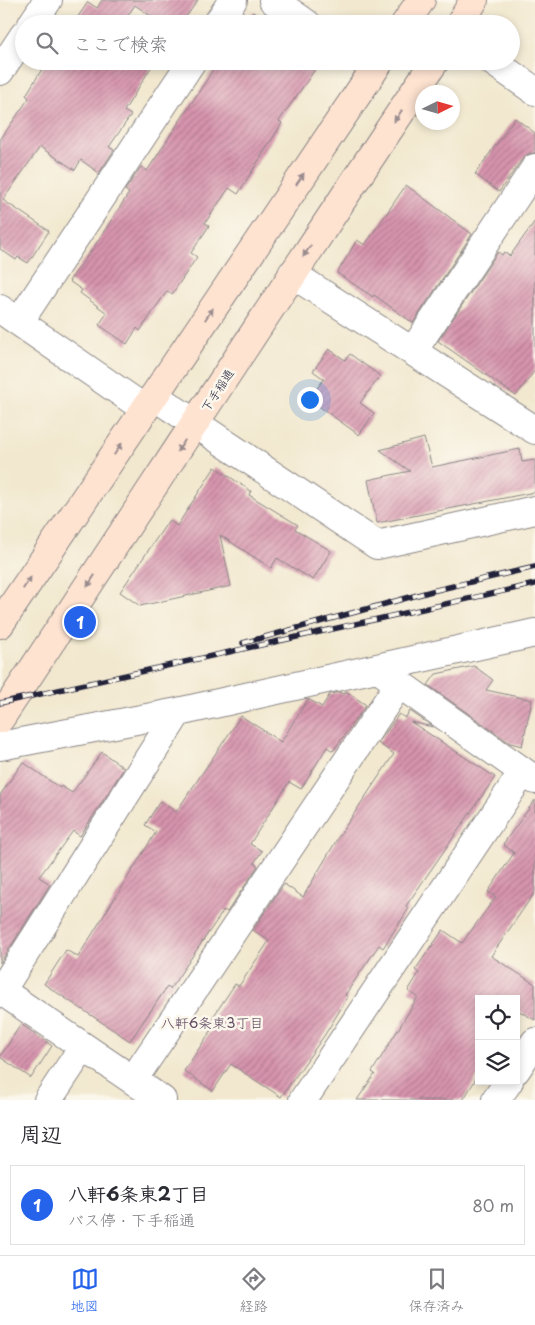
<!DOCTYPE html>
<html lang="ja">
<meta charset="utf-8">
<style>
body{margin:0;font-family:"Playpen Sans","Klee One",sans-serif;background:#f2f2f3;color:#2b2b33}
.controls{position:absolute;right:15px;bottom:15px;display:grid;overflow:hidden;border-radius:0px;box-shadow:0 2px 8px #0003}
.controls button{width:45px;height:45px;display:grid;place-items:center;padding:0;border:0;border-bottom:1px solid #e1e1e2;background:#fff;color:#2b2b33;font:25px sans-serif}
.compass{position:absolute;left:415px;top:85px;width:45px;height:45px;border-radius:50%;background:#fff;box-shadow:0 2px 8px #0003;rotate:85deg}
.you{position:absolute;left:309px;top:399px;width:18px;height:18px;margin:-12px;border:4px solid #fff;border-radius:50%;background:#1a73e8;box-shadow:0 0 0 8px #1a73e833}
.badge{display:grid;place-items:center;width:32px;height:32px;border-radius:50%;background:#2563eb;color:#fff;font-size:16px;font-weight:700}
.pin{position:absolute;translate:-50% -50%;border:2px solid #fff;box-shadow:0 1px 5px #0006}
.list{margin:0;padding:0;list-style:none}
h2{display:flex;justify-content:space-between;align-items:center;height:65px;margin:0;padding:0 20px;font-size:21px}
h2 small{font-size:16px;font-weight:400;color:#7c7c81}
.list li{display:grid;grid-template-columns:32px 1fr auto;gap:15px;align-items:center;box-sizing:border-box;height:80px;margin:0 10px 10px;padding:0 10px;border:1px solid #e1e1e2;border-radius:0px}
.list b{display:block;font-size:19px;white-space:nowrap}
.list p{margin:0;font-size:16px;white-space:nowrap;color:#7c7c81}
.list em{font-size:16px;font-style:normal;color:#7c7c81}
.icon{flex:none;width:28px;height:28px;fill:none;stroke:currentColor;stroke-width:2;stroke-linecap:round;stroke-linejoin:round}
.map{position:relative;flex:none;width:535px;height:1100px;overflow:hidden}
.search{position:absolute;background:#fff;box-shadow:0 2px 8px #0003;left:15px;right:15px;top:15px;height:55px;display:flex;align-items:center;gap:12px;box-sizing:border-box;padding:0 18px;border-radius:28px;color:#7c7c81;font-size:19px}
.sheet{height:155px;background:#fff}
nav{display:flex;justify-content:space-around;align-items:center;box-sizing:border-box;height:70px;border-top:1px solid #e1e1e2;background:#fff;font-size:14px;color:#7c7c81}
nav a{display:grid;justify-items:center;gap:2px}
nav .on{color:#2563eb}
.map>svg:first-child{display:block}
.building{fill:url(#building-hatch)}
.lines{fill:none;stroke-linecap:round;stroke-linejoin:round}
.street-casing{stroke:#8a8585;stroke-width:30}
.secondary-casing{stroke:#8a8585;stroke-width:30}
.street{stroke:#fff;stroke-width:28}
.secondary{stroke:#fee3d1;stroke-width:28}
.rail-casing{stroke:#22223b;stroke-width:5.5}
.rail{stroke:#fbf7ec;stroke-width:4;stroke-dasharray:11;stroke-linecap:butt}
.oneway{fill:#9b8c8e}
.labels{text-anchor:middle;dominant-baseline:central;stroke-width:5;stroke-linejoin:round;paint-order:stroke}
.street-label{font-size:12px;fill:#22223b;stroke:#fbf7ec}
.neighbourhood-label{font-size:14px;fill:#614a63;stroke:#fbf7ec}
</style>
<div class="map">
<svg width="535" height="1100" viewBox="0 0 535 1100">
<defs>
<pattern id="building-hatch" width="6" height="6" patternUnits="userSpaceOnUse" patternTransform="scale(1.25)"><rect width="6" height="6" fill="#d794ad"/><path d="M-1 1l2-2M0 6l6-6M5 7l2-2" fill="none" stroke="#ae788e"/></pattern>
</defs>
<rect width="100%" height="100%" fill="#fbf7ec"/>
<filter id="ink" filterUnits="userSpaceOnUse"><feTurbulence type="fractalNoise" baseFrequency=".02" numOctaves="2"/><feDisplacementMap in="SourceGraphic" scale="10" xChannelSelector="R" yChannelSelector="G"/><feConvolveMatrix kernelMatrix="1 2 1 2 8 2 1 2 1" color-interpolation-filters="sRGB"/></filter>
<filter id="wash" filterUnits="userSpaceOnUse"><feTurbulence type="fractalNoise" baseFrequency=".0096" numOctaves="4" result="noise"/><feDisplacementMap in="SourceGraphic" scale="20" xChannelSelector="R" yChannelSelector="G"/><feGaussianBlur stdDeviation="1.12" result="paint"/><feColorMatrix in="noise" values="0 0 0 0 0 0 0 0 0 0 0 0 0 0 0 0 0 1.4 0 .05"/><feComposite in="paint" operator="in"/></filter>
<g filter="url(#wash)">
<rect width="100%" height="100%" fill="#f2e8cf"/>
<g id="blocks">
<!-- building -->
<path class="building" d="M102,0H198L181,24H162L135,5L122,24H73L88,2L97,8Z
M253,12L270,24H245Z
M47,61H155L124,111L131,115L109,147L114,150L99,173L81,160L75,170L40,147L3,200L49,231L28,263L18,257L16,260L0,249V140L29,98L26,95Z
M219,61H321L279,121L282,123L238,194L229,188L205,223L209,226L191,253L197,257L172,294L167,291L140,331L137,328L127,344L99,325L107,313L80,293L82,290L69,281L92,250L129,193L125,190L141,167L147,171Z
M515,118L535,133V153L528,154L522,159L499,192L475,174Z
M406,185L472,234L413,323L374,295L373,297L337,273L357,240L365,245Z
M535,221V370L516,396L438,341L498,252L502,255L504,252L510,256Z
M329,349L345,360L350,354L380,376L360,403L374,413L359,435L309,399L324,379L313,371Z
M424,438L432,467L520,449L522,462L535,460V492L377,523L368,480L410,471L380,450Z
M215,467L251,491L249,495L298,525L295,529L331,551L313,580L277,558L271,568L220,535L231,586L140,606L120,592L169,520L177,526Z
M474,666L493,680L486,690L532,700L522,746L510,743L428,685L436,674Z
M346,691L366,705L333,751L327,747L301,789L289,782L250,844L262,851L254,863L258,866L227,912L224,910L170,989L167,987L130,1041L44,984L66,950L78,957L156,832L145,825L160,801L176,812L241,716L281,742L308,699L322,707L330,694L340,692L344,695Z
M410,711L433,727L411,722L495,777L406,906L409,908L383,948L379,945L345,995L348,997L324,1036L281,1097L231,1064L213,1091L184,1071L212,1029L207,1026L235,984L239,986L269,941L253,930L284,884L303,897L339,836L394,754L378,743L399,714L405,718Z
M102,752L124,768L80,836L73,831L39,877L50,884L0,963V795L23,762L60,788L61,786L72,793Z
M535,800V892L491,956L535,984V1020L519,1011L516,1015V999H479V1074L463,1100H357L375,1074L372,1072L418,997L408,991L419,973L415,970L443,930L462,943L496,897L488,892L514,853L503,844Z
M21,1024L52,1046L31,1078L0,1057Z"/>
</g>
</g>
<g filter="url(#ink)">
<use href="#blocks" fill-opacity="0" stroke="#8a8585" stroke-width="1"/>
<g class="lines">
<defs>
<path id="street" d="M273,0L307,24
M32,24L48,0
M217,24L233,0
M492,61L535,91
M0,71L24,35
M292,274L535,430
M0,309L145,409
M19,322L192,61
M413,351L535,168
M154,396L377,545L535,510
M384,673L535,780
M0,746L178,712L535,633
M0,990L162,1100
M1,991L178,712
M516,1070L535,1042
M133,1080L399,684
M48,1100L83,1047
M303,1100L523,772
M496,1100L509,1081"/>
<path id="secondary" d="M405,24L421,0
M460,24L474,0
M0,624L380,61
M0,719C145,500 288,279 435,61"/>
</defs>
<!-- street casing -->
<use href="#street" class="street-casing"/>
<!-- secondary casing -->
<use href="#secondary" class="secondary-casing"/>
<!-- street -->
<use href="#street" class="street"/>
<!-- secondary -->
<use href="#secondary" class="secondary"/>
<defs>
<path id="rail" d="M243,643L432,591L535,567
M0,703L535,584"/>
</defs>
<!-- rail casing -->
<use href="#rail" class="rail-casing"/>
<!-- rail -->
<use href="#rail" class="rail"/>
</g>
<!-- one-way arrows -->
<defs><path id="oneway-solid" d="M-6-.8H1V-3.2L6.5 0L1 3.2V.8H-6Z" transform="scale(1.25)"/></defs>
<g class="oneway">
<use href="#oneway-solid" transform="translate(398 116) rotate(124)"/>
<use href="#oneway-solid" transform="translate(300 179) rotate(-56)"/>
<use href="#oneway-solid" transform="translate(307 251) rotate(124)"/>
<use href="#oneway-solid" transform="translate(209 314) rotate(-56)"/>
<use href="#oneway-solid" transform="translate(181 446) rotate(124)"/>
<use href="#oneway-solid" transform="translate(118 449) rotate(-56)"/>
<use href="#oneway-solid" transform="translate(91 581) rotate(123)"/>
<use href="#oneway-solid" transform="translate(27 583) rotate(-56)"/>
</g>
</g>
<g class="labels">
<!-- street labels -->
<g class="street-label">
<text transform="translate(217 390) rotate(-57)">下手稲通</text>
</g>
<!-- neighbourhood labels -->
<g class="neighbourhood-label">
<text x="212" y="1022">八軒6条東3丁目</text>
</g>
</g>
</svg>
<div class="controls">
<button><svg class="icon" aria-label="locate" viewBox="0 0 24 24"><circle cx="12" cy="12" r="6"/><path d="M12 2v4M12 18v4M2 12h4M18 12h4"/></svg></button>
<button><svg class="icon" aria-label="layers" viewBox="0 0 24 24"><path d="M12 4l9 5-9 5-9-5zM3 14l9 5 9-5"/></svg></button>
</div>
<svg class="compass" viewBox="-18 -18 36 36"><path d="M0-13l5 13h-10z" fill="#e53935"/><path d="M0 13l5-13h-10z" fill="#7c7c81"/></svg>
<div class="you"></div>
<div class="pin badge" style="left:80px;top:622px">1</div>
<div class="search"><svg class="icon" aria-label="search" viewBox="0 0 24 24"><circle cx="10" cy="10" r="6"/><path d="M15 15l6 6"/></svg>ここで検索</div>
</div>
<section class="sheet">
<h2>周辺<small></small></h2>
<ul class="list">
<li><span class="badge">1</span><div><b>八軒6条東2丁目</b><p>バス停 · 下手稲通</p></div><em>80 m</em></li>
</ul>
</section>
<nav>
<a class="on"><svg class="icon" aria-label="map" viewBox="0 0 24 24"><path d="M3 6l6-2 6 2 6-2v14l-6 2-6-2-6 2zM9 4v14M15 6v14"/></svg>地図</a>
<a><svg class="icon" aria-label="directions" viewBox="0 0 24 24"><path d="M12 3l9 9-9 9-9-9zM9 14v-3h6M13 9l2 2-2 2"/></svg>経路</a>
<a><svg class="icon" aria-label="saved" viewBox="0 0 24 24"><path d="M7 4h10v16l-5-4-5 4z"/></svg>保存済み</a>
</nav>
